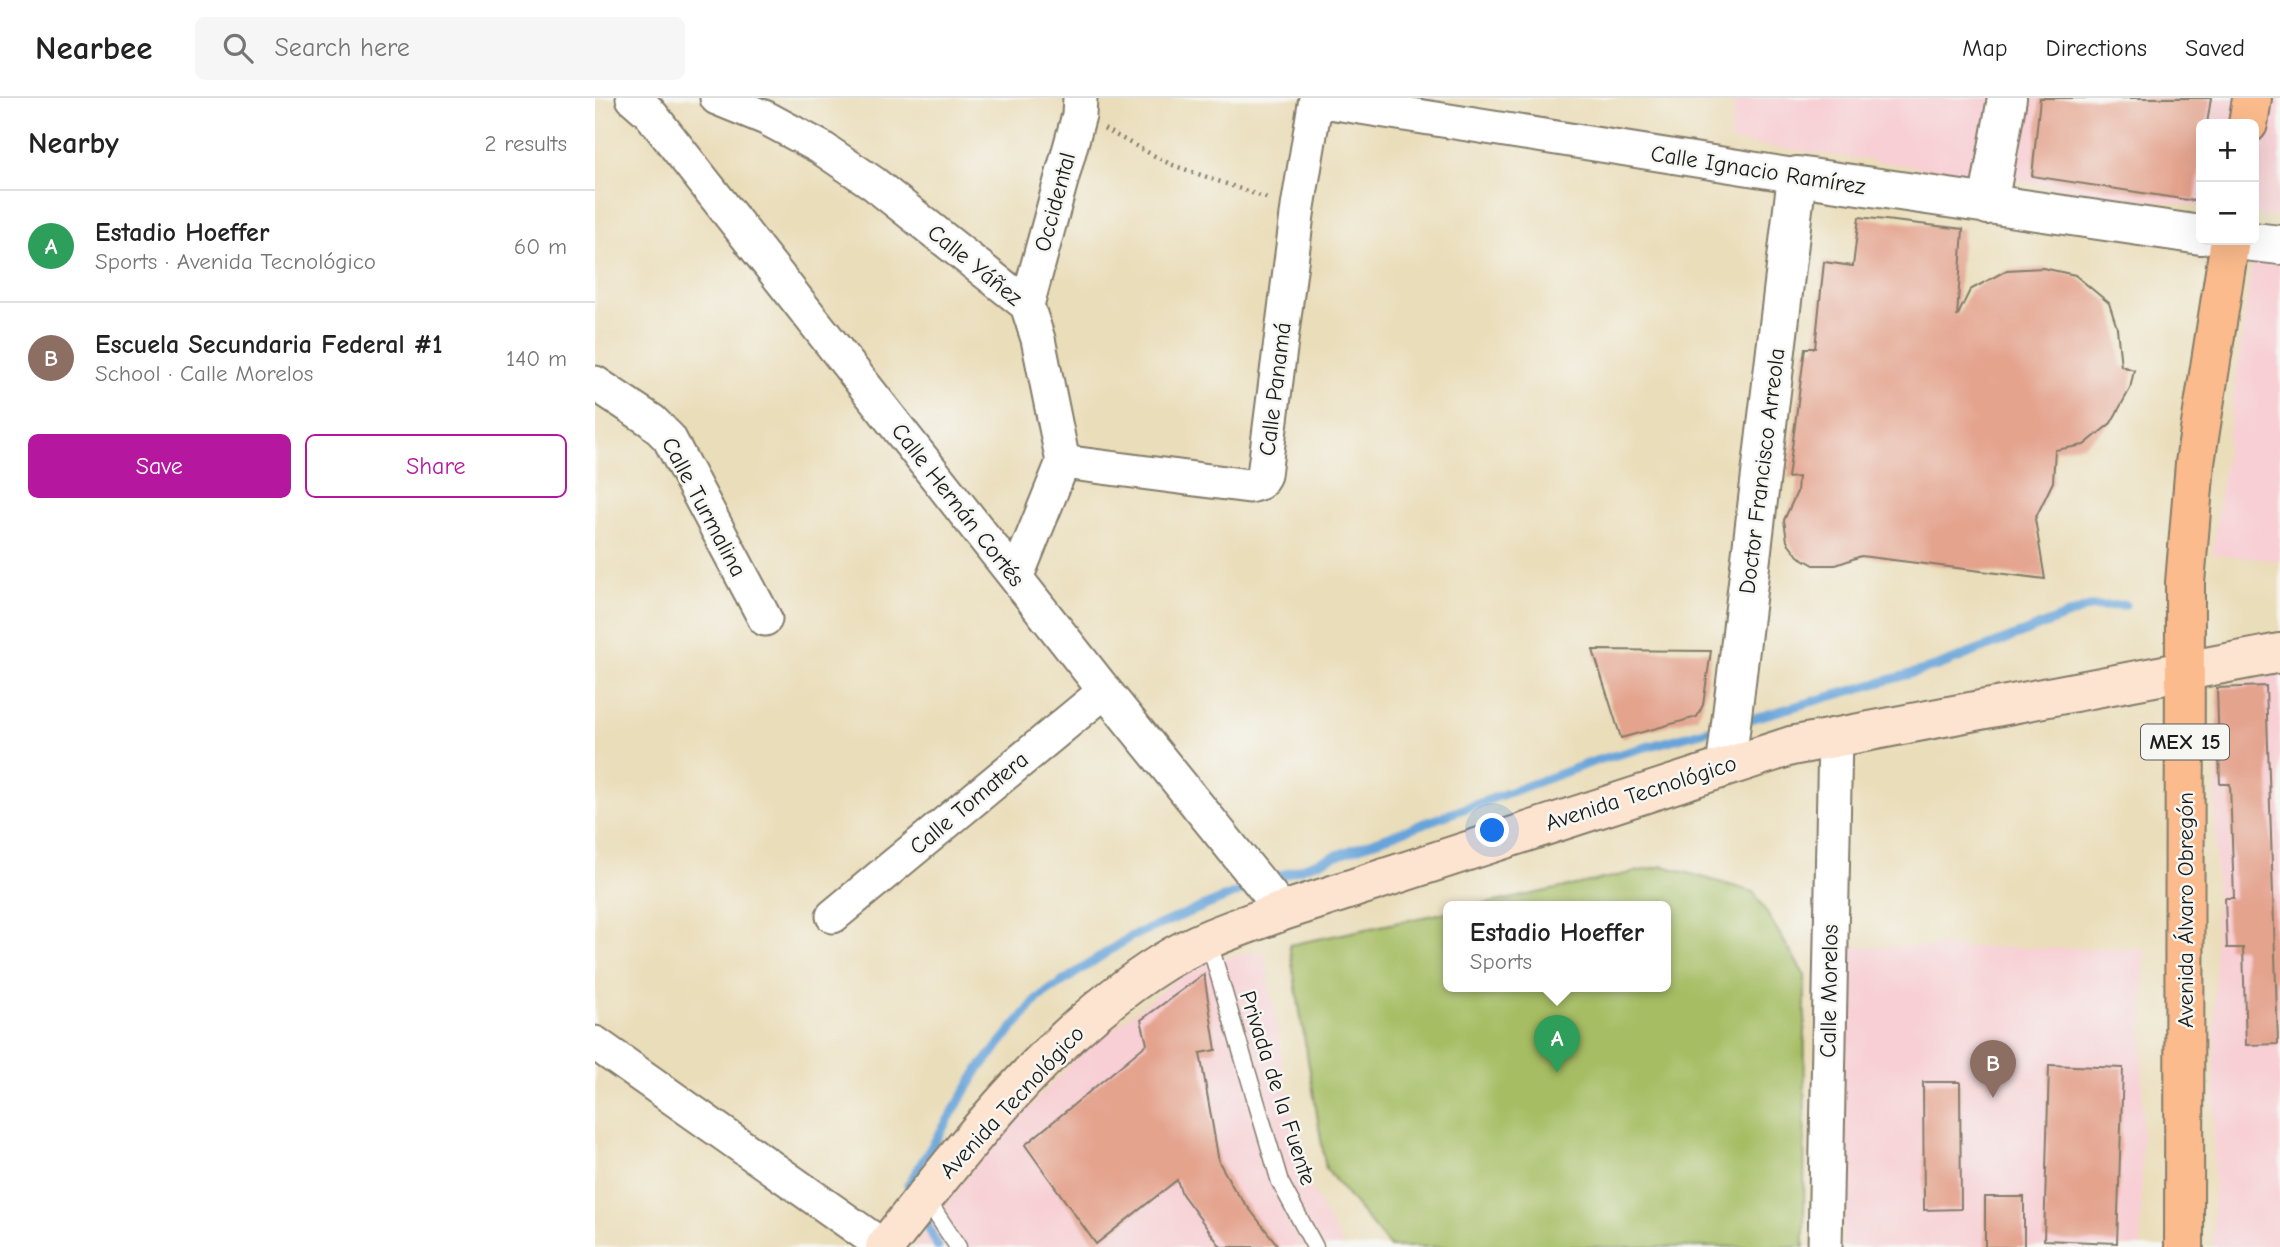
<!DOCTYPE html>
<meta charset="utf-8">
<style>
body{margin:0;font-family:"Comic Neue",sans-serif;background:#f6f6f6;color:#222}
.controls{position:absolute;right:21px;top:21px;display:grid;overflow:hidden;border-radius:10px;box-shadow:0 7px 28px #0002}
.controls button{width:63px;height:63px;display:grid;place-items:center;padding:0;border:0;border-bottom:2px solid #e0e0e0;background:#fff;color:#222;font:35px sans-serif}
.you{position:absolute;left:898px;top:733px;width:24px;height:24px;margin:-18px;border:5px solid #fff;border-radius:50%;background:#1a73e8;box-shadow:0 0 0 10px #1a73e833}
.badge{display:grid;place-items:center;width:46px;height:46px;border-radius:50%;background:#b5179e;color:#fff;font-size:23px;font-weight:700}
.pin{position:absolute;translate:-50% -58px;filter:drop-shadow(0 2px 4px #0008)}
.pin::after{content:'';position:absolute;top:37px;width:24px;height:21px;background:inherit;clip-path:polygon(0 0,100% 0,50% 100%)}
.popup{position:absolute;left:848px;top:803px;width:228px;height:91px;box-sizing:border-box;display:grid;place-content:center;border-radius:10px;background:#fff;filter:drop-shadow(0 2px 5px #0005);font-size:23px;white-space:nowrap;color:#767676}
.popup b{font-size:26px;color:#222}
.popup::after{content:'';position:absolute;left:50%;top:100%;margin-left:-14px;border:14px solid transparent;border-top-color:#fff}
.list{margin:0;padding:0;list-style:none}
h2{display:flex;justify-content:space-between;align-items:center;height:91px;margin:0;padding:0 28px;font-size:30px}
h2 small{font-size:23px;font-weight:400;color:#767676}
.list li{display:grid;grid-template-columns:46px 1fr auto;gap:21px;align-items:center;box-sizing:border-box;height:112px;padding:0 28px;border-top:2px solid #e0e0e0}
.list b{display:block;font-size:26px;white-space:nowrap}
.list p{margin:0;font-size:23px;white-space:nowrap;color:#767676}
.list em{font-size:23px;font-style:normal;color:#767676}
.actions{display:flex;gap:14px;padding:21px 28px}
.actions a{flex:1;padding:16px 0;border:2px solid #b5179e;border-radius:10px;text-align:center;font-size:24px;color:#b5179e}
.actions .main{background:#b5179e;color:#fff}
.icon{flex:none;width:38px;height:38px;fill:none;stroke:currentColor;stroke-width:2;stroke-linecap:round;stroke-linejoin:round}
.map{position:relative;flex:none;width:1685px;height:1149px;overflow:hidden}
header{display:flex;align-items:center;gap:42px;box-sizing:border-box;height:98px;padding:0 35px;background:#fff;border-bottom:2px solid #e0e0e0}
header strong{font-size:33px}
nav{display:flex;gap:38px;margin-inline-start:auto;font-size:24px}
.search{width:490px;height:63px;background:#f6f6f6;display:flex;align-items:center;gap:18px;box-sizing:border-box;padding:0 24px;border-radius:10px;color:#767676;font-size:26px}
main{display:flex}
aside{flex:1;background:#fff}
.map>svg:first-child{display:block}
.built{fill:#f7cfd4}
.grass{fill:#a6bd63;stroke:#616c40;stroke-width:2}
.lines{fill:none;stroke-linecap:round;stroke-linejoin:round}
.stream{stroke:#68a4d9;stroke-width:9}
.building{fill:#e4a38d}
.service-casing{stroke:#837c6a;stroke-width:19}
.minor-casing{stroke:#837c6a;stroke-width:37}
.tertiary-casing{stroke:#837c6a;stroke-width:42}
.secondary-casing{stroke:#837c6a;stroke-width:42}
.trunk-casing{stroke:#837c6a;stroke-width:42}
.path{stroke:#837c6a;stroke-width:4.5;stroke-dasharray:2 5;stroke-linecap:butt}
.service{stroke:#fff;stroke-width:16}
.minor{stroke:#fff;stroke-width:33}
.tertiary{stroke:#fff;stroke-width:38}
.secondary{stroke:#fde4d1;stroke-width:38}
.trunk{stroke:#fbbb8c;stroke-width:38}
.labels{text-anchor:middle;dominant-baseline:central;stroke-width:5;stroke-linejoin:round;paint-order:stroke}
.shield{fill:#f6f6f2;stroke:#5d5d5c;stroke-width:2}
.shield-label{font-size:21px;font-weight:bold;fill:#1c1c1c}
.street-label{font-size:23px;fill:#1c1c1c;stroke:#f6f6f2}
</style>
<header>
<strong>Nearbee</strong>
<div class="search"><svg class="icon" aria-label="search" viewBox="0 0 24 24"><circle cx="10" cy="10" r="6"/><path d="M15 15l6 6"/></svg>Search here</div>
<nav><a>Map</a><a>Directions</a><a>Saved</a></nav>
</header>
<main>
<aside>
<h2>Nearby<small>2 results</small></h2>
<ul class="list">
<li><span class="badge" style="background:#2e9e5b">A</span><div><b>Estadio Hoeffer</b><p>Sports · Avenida Tecnológico</p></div><em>60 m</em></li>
<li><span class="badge" style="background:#8d6e63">B</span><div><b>Escuela Secundaria Federal #1</b><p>School · Calle Morelos</p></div><em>140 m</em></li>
</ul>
<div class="actions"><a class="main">Save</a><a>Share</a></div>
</aside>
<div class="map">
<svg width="1685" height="1149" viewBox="0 0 1685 1149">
<rect width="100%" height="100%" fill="#f6f6f2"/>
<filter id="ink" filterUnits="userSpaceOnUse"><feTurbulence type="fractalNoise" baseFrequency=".0143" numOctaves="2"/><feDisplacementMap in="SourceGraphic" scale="14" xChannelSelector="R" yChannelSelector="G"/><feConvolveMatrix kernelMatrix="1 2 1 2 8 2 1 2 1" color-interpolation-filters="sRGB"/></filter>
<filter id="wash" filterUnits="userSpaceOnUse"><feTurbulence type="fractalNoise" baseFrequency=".00686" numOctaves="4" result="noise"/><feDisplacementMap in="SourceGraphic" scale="28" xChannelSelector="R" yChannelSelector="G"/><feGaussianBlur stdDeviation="1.57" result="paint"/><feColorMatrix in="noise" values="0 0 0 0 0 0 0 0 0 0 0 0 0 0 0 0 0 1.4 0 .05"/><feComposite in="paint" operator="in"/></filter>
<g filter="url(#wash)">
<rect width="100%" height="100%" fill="#eaddb9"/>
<!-- built -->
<path class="built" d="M1140,0H1685V120L1659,116V26H1606V109L1135,43Z
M1657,163L1685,166V463L1617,456Z
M1685,577V1149H1618L1622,590Z
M1250,848L1549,851L1546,1149H1248Z
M669,853L706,1072L748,1149H319L380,1068L481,960L602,865Z"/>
<!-- grass -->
<path class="grass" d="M1068,768L1159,794L1210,878L1209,1149H795L731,1071L694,847L853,814V889H1070V809H877Z"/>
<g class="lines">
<!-- stream -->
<path class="stream" d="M1145,624L1343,568L1494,509L1530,507
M671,783L1003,662L1125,629
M318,1097L313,1087L384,971L443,900L535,839L658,788
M327,1116L343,1149"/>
</g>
<g id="blocks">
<!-- building -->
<path class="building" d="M1445,0H1616L1612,26H1606V64L1600,103L1437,78Z
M1264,119L1368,131L1362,219L1375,192L1412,172L1448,170L1480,177L1514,205L1522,230L1526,268L1539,272L1535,291L1516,325L1489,347L1460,352L1458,384L1440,421L1450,481L1266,458L1241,467H1219L1203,458L1192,443L1189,422L1202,394L1203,379L1193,380L1210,250H1220L1229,164L1258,168Z
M998,552L1116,553L1108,607L1102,619L1026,640Z
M1671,588L1683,946L1651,947L1648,850H1632L1630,800H1639L1635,686H1625L1622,590Z
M609,876L621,952L605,955L624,1064L639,1091L684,1149H626L587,1096L582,1082L501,1146L430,1047L552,946L546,922Z
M1454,967L1528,970L1522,1145L1449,1142Z
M1328,984H1365L1366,1111L1329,1112Z
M1390,1099H1429V1149H1390Z"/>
</g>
</g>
<g filter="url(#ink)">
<use href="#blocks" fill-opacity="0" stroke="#837c6a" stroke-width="2"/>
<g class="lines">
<defs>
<path id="service" d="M613,841L685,1084L720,1149
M330,1099L363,1149"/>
<path id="minor" d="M38,0L54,14L510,593L688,813
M122,0L171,20L225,49L278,85L432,207L443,241L468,364L421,480
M721,2L1202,78
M432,207L484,17L485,0
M0,285L57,323L74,340L170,521
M468,364L654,388L664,385L669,377L703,109L721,0
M238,818L510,593
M0,945L289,1149
M1230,1149L1240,637"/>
<path id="tertiary" d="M1393,107L1412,0
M1641,142L1685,147
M1131,667L1202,78L1606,137"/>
<path id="secondary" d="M290,1149C372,1046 457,933 570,863C606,841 648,828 688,813L1196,648L1685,555"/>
<path id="trunk" d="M1653,26L1657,0
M1589,1149L1590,485L1600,365L1635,142"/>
</defs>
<!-- service casing -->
<use href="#service" class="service-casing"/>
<!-- minor casing -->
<use href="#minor" class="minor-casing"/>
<!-- tertiary casing -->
<use href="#tertiary" class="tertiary-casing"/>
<!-- secondary casing -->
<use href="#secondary" class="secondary-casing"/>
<!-- trunk casing -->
<use href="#trunk" class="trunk-casing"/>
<!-- path -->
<path class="path" d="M509,31L575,66L674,101"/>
<!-- service -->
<use href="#service" class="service"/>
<!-- minor -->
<use href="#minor" class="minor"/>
<!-- tertiary -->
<use href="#tertiary" class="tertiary"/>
<!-- secondary -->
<use href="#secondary" class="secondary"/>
<!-- trunk -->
<use href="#trunk" class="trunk"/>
</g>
</g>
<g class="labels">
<!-- shield labels -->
<rect class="shield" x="1546" y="626.5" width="88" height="35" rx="5"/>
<g class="shield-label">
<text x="1590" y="644">MEX 15</text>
</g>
<!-- street labels -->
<g class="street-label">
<text transform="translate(1163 72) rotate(9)">Calle Ignacio Ramírez</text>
<text transform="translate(460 104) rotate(-75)">Occidental</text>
<text transform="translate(380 167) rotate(39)">Calle Yáñez</text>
<text transform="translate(680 291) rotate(-83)">Calle Panamá</text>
<text transform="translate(1167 373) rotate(-83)">Doctor Francisco Arreola</text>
<text transform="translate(363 407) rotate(52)">Calle Hernán Cortés</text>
<text transform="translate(109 409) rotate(62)">Calle Turmalina</text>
<text transform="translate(1046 695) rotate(-18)">Avenida Tecnológico</text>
<text transform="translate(374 705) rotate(-40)">Calle Tomatera</text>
<text transform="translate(1590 812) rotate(-90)">Avenida Álvaro Obregón</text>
<text transform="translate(1234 893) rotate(-89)">Calle Morelos</text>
<text transform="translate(683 990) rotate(72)">Privada de la Fuente</text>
<text transform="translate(417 1004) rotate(-47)">Avenida Tecnológico</text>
</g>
</g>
</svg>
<div class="controls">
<button>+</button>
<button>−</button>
</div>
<div class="you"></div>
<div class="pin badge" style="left:962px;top:975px;background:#2e9e5b">A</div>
<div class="popup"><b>Estadio Hoeffer</b>Sports</div>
<div class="pin badge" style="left:1398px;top:1000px;background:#8d6e63">B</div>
</div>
</main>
